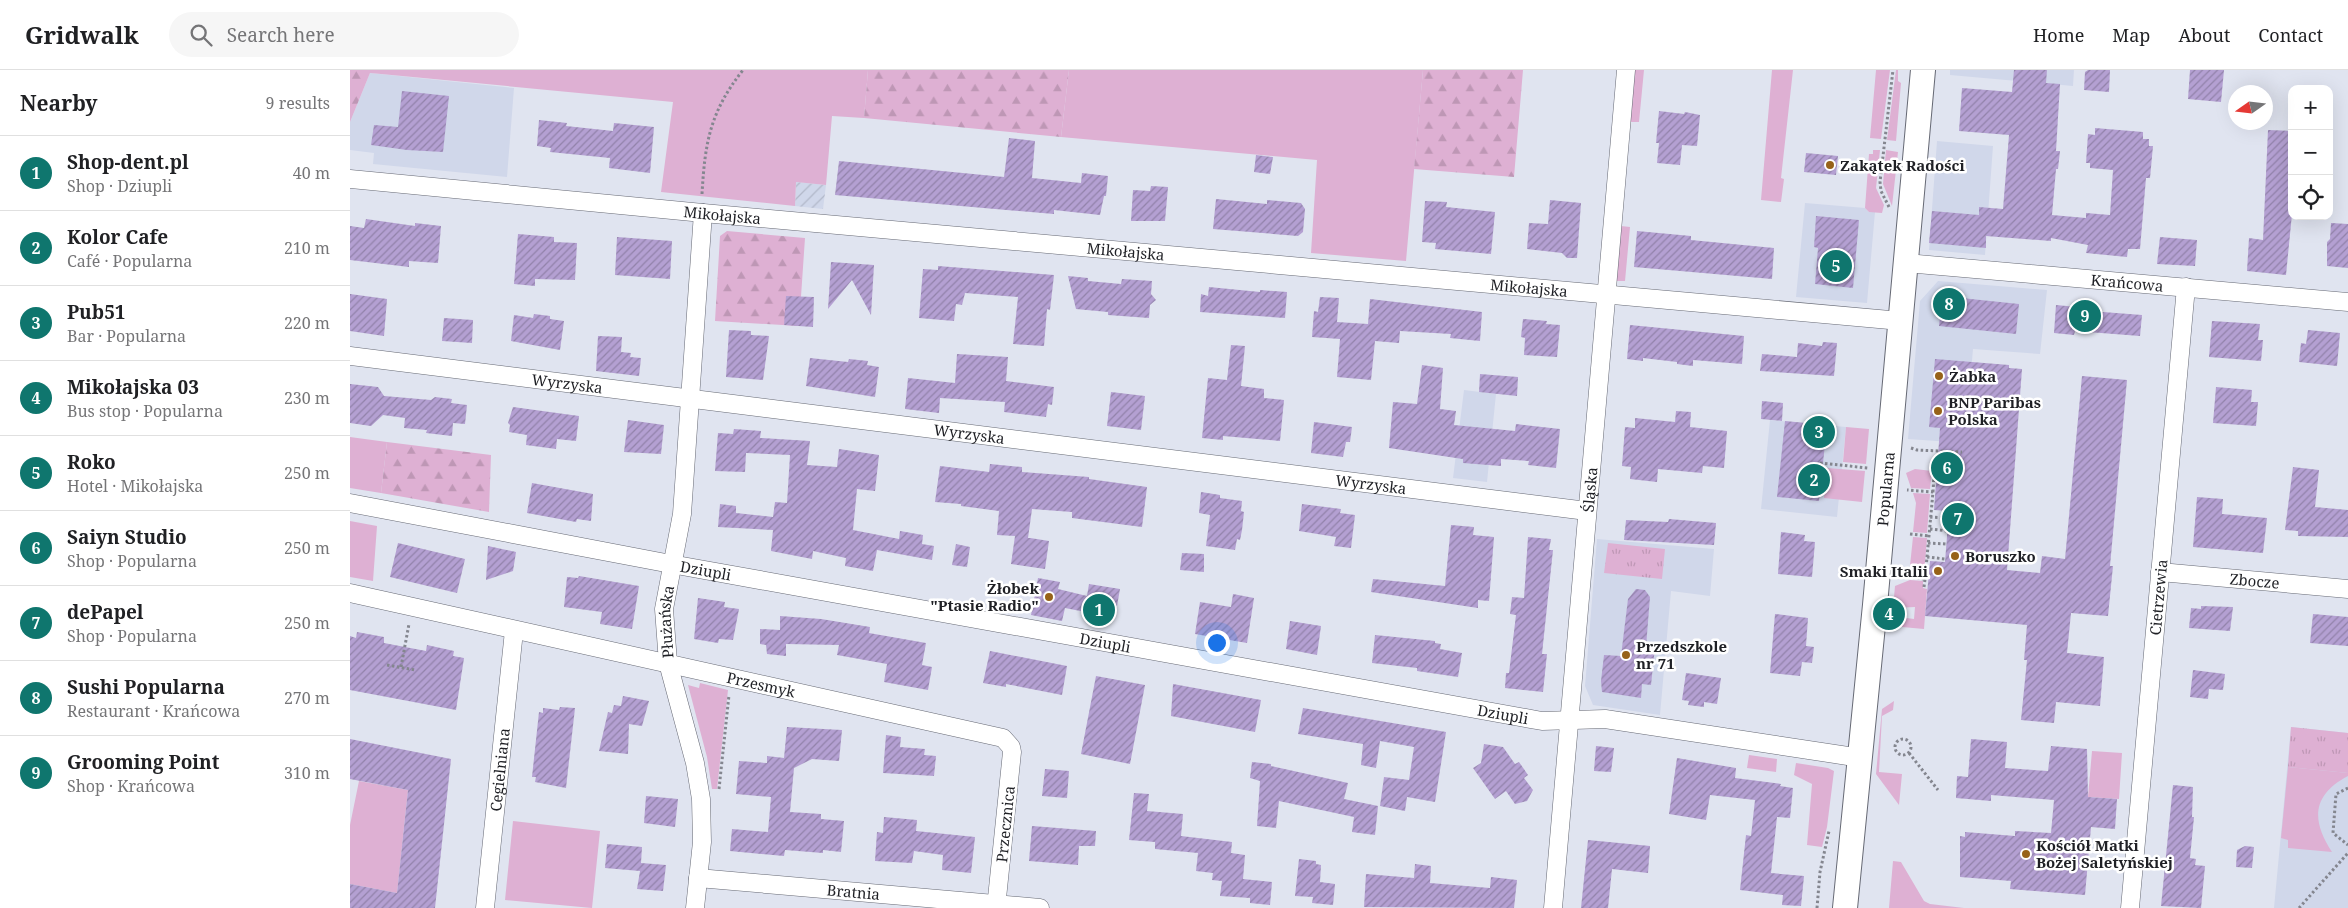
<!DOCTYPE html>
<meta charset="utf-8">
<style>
body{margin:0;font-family:"Noto Serif",serif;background:#f6f6f6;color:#202124}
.controls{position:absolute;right:15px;top:15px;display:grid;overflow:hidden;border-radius:10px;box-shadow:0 5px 20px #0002}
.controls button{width:45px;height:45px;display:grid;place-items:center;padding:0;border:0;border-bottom:1px solid #e0e0e0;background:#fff;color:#202124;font:25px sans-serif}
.compass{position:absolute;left:1878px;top:15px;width:45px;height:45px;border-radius:50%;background:#fff;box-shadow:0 5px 20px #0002;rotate:256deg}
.you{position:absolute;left:866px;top:572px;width:18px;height:18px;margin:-12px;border:4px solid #fff;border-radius:50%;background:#1a73e8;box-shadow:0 0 0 8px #1a73e833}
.badge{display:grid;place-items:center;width:32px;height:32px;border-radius:50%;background:#0f766e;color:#fff;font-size:16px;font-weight:700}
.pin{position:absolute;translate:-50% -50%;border:2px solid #fff;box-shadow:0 1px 5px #0006}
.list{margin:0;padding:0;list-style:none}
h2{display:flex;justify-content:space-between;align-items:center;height:65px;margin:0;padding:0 20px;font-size:21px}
h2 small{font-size:16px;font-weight:400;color:#757577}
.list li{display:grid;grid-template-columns:32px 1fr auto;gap:15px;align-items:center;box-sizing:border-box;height:75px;padding:0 20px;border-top:1px solid #e0e0e0}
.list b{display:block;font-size:19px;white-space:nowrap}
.list p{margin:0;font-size:16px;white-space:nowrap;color:#757577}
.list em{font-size:16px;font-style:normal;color:#757577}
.icon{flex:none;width:28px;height:28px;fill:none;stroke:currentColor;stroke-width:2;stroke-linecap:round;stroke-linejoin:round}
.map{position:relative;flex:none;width:1998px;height:838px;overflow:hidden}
header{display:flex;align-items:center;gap:30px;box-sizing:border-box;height:70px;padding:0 25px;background:#fff;border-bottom:1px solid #e0e0e0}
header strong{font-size:24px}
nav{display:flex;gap:28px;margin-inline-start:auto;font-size:18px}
.search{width:350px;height:45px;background:#f6f6f6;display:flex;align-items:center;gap:12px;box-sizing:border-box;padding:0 18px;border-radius:28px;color:#757577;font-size:19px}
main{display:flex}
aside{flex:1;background:#fff}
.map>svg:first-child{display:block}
.built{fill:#d0d7ea}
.industrial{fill:url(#industrial-furrows)}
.green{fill:#deb0d3}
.forest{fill:url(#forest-firs)}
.park{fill:url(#park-tufts)}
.building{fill:url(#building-hatch)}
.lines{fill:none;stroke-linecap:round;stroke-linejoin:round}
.street-casing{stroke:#666974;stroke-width:19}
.secondary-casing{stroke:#666974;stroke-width:26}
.path{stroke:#84868f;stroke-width:3;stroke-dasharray:2.5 2.5;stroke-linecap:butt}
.street{stroke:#fff;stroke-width:18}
.secondary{stroke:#fff;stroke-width:24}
.poi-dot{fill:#976219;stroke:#fff;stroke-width:2}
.labels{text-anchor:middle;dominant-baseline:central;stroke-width:5;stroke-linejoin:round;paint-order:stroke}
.poi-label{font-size:15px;font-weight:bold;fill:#1f2025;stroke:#fff;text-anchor:start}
.street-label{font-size:15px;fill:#1f2025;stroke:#fff}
</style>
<header>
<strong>Gridwalk</strong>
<div class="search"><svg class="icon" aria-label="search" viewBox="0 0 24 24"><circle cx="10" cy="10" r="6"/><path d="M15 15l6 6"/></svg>Search here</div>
<nav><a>Home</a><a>Map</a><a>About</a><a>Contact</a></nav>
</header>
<main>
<aside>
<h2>Nearby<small>9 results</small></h2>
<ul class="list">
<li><span class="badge">1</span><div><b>Shop-dent.pl</b><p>Shop · Dziupli</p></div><em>40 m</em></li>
<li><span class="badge">2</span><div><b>Kolor Cafe</b><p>Café · Popularna</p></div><em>210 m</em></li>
<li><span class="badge">3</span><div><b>Pub51</b><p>Bar · Popularna</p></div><em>220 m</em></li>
<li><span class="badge">4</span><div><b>Mikołajska 03</b><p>Bus stop · Popularna</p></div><em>230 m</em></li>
<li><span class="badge">5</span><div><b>Roko</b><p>Hotel · Mikołajska</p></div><em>250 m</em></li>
<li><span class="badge">6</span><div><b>Saiyn Studio</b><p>Shop · Popularna</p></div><em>250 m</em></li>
<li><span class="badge">7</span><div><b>dePapel</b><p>Shop · Popularna</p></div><em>250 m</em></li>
<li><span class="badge">8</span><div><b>Sushi Popularna</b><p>Restaurant · Krańcowa</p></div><em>270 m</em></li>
<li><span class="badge">9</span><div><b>Grooming Point</b><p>Shop · Krańcowa</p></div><em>310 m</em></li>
</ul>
</aside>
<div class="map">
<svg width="1998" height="838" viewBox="0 0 1998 838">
<defs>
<pattern id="industrial-furrows" width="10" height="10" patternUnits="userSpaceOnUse" patternTransform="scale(1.25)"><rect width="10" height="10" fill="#d0d7ea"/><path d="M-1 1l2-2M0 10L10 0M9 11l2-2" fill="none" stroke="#b2b8c9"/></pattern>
<pattern id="forest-firs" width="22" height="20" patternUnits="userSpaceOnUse" patternTransform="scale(1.25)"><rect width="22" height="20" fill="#deb0d3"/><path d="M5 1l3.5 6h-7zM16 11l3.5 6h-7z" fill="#be97b5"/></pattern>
<pattern id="park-tufts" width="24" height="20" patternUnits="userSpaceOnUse" patternTransform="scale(1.25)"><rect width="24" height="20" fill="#deb0d3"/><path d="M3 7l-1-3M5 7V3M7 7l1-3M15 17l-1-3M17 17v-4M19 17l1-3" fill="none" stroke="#be97b5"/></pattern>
<pattern id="building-hatch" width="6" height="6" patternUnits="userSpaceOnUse" patternTransform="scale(1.25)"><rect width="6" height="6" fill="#b4a0d2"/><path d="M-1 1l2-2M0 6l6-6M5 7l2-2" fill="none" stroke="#9282aa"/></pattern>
</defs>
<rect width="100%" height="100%" fill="#e0e4f0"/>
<!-- built -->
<path class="built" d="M1600,0H1724L1723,16L1600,5Z
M20,3L164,18L157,107L23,94L24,83L0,80V52Z
M1587,71L1643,76L1635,185L1579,180Z
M1455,133L1515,138L1519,142H1525L1517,233L1446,227Z
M1588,211L1697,220L1690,284L1623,279L1615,373L1558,369L1570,231Z
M1114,320L1146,324L1137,412L1103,408Z
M1420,350L1496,357L1487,447L1411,439Z
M1247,469L1364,479L1360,526L1321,521L1310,645L1243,635L1235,616Z
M1941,657L1998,663V838H1924Z"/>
<!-- industrial -->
<path class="industrial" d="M446,112L476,115L473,139L445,136Z"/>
<!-- green -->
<path class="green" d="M31,0H518L514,48L482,46L476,115L446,112L445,136L311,122L323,32L31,4Z
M719,0H1073L1056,191L961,183L967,90L711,67Z
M1284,0H1294L1289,52H1279Z
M1422,0H1443L1431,108L1434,109L1431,132L1411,130Z
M1526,0H1540L1531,69L1520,68Z
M1546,0H1548V11L1551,13L1546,71L1537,70Z
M1523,80H1530L1526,118L1534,135L1532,143L1519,142L1515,138L1519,84H1523Z
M1536,80L1548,82L1542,136L1533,114Z
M1271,156L1280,157L1275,211H1265Z
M1496,357L1519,359L1516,394L1493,392Z
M0,367L37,372L31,423L0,418Z
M1477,398L1515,401L1512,432L1474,428Z
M1565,399L1582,401L1580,419L1561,418L1556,403Z
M1563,423L1580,424L1577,463L1563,462L1566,433Z
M0,451L27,456L23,511L0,507Z
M1563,467L1577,468L1574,506L1559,505Z
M1560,510L1573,511V518L1577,519L1574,559L1541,556L1542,546L1564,549L1565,537L1543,538L1545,516Z
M350,613L378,620L367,719H362L357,687L338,615L349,618Z
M1544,631L1543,640L1532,646L1529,702L1552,704L1549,735L1526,704L1532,639Z
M1742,681L1772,683L1769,729L1738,727Z
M1399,685L1427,689L1426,702L1397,698Z
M1446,693L1478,698L1484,701L1477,757L1472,777L1457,775L1462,714L1444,705Z
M1938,697L1998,703V706C1962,725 1961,750 1982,782L1938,778V770L1931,768Z
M9,711L58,720L47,823L0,814V755Z
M163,751L250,761L242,838L155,830Z
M1543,791L1551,792L1574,831L1580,834L1614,838H1539Z"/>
<!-- forest -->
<path class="forest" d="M0,0H31V4L20,3L0,52Z
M518,0H719L711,67L514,48Z
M1073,0H1173L1164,107L1064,99Z
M377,161L455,168L449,256L365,251L370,166Z
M37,372L141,385L139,442L31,423Z"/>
<!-- park -->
<path class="park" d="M1258,473L1315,479L1312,509L1254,503Z
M1941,657L1998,663V703L1938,697Z"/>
<!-- building -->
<path class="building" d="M1664,0H1697L1696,13L1710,14L1706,81H1710L1708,99H1706L1702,145L1736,148V143L1760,145L1763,100L1740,98V93H1736L1738,64L1745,65V58L1793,62V69H1799V76H1803L1800,108H1796L1790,179H1778L1777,187L1736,183L1738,175L1701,168V171L1636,166V178L1579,173L1582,141L1629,145V137L1653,139L1659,65L1609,61L1612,18L1662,22Z
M1738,0H1760L1759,22L1734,20L1735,2Z
M1840,0H1874L1871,32L1838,29Z
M52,21L99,26L93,82L57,80L21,75L24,55L48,57Z
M1309,41L1334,44L1335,42L1350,45L1347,76L1332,75L1330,95L1307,93L1309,73H1306Z
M189,50L217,53L216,56L263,61L264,53L304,57L300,103L259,98L260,88L200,82L201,78L187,76Z
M1918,60L1942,61V144L1936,205L1897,201L1899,168L1913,170Z
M659,68L685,71L682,108L731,113L732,103L758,106L756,126H754L750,145L704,140V144L485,125L489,91L654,107Z
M1456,83L1488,86L1486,105L1454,102Z
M906,85L923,87L920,104L904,102Z
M801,116L818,117L815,151H781L783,120L800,121Z
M866,129L917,134V130L951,133L955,139L953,162L948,166L863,159Z
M1200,130L1231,133L1227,188H1217L1212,183L1177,179L1179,153L1198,154Z
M1075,131L1097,132L1096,137L1145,142L1141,184L1085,179L1086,173L1072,172Z
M1466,146L1509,150L1503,218L1465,214L1468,178L1464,177Z
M16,149L65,156V153L91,156L88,193L59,191V197L0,190V156L14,158Z
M1981,153L1998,154V198L1977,196V172L1980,169Z
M1287,161L1341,166V170L1424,178L1422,209L1284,197Z
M168,164L204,167V172L227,173L225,210L185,209V216L164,214Z
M267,167L322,171L320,209L265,205Z
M1810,167L1847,170L1845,196L1807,194Z
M481,192L524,195L521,245L502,210L478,239Z
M588,196L704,205L700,240L697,239L694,276L663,274L668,227L615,223L612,235L606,234L604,251L569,248L573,199L588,200Z
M718,206L738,208V211L771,214L772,209L802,211L801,224L806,230L800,235L799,248L758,245V242L726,239Z
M859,217L910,222V220L937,222L935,248L850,242L851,224L858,226Z
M0,224L37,229L34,266L0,261Z
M436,226L464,227L463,257L434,255Z
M1592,226L1669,234L1666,264L1589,256Z
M970,227L989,228L987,252L1018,254L1020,229L1132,242L1130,271L1100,268L1101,264L1050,261L1049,273L1025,271L1021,310L987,307L990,269L962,267L964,241L968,242Z
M1706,235L1727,237V240L1792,245L1790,266L1725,261L1724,265L1704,263Z
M184,244L200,246V249L214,251L210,280L161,271L164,245L183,248Z
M94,248L123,250L122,273L92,271Z
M1173,249L1197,251L1196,254L1210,255L1207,287L1174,285L1175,268L1171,267Z
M1862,251L1910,254L1908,270H1913L1911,291L1859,287Z
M1280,255L1394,266L1392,294L1343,290V296L1327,294V292L1293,288V291L1277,289Z
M379,260L401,261V265L419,266L413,310L376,307Z
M1958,260L1990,263L1987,296L1949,292L1951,273L1956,274Z
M248,266L272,267L271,282L281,283L280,287L291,288L289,306L246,301Z
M1473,272L1487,273L1484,306L1410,301L1412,284L1447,287L1448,273L1472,276Z
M881,275L895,276L891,316L914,319V328L934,330L930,371L873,366V370L852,368L858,308L877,310Z
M607,284L658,287L656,311L704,317L702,335L698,334L696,347L654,342L655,332L590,328L589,343L555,339L558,308L605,313Z
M460,288L498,292L499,289L518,291L517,295L529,297L525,327L456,316Z
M1585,289L1659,295V298L1672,299L1657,500L1690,503L1692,486L1715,489L1732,306L1777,310L1760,496H1763L1758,546L1721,543L1717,583L1754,587L1750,636L1706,632L1704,653L1671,650L1677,590H1674L1677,555L1575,546L1580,491L1595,492L1599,441L1584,440L1590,358L1579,357Z
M1072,295L1093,298L1090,339L1106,341L1104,355L1165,361L1166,354L1210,359L1206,398L1178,395L1179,391L1151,389V396L1113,393V389L1106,388L1039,378L1043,332L1067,334Z
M1130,304L1168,307L1167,326L1129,322Z
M0,314L28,317L34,326L81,330L85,327L102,329L101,333L117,335L115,354L103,353L102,366L76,363L77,360L54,358L55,348L33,345L21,356L0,353Z
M1866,317L1902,320L1901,332H1908L1906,356L1863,353Z
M761,322L795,326L791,360L757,356Z
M1412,331L1433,333L1432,351L1411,349Z
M163,337L229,346L226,371L207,369L206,379L176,375L177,365L159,362L160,355L158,353Z
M1326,341L1341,342L1340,357L1377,361L1374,398L1353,396L1352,403L1308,399L1307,412L1280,409L1281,397L1272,396L1275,357L1285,358V348L1325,352Z
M278,350L314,355L311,384L274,382Z
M1435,351L1477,355L1469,431L1427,427Z
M964,352L1002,357L1000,372H996L993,387L961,383Z
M384,359L411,361L410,368L460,371L457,395L487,397L489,379L529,385L525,421L507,419L503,460L549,469L550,461L573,465L572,474L584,476L582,490L527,480L523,501L495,496L496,488L463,481L462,489L421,481L423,460L368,457L370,434L386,436V443L423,447L425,432L437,433L440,385L396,383L395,402L365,401L368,363L383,364Z
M640,394L672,397V402L739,407V409L797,417L792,457L722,448V442L682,439L678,468L674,467L699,471L695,499L661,494L665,466L647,465L649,441L611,436V434L585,432L590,396L639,402Z
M1943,397L1969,400L1965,437L1998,440V467L1948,466V461L1935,460Z
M182,413L243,424L241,451L227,449L226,452L177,443Z
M851,422L870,425V428L892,431L891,441L894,442L892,460L890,470L887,469L885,480L856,476L860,445L849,443Z
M1847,427L1873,429L1872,444L1917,448L1913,483L1843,477Z
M952,434L991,439L990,443L1005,445L1001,478L984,476L986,467L949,461Z
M1319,449L1366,453L1364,475L1274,470L1276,450L1318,452Z
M1101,455L1124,457L1123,465L1144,467L1139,531L1128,530V538L1021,522L1023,509L1095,516Z
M1431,462L1455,465L1454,471L1465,472L1462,507L1428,504Z
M1178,467L1201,469L1199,480H1203L1192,584H1197L1193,622L1155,618L1156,603H1159L1166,545L1160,544L1162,527L1174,528Z
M48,473L115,489L107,523L40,507Z
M606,474L620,477L617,497L602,495Z
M138,476L166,482L163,501L136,510Z
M832,483L854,484V502L830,500Z
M229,506L289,516L282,559L250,554L252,542L214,537L217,507L228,508Z
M688,508L710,512L708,519L737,526L739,514L770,519L767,536L758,535L756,546L715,538L712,551L681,545Z
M1286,519L1295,520L1300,527L1296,577H1305L1301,615L1292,614L1291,628L1252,622L1251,611L1254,585L1271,586L1278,529Z
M883,524L904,528L897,573L845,564L850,532L881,537Z
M348,528L375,532L374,537L389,539L383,570L369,569L368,573L344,569Z
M1851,536L1883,537L1880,561L1839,558L1841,538L1851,539Z
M1425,544L1458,548L1456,576L1464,577L1462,593L1452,592L1450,606L1420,603Z
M1963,544L1998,547V576L1960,573Z
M430,546L471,549L520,557L519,563L576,573L572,595L582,597L578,620L534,612L537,594L487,585L489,575L436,574V586L417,584L416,575L410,574V559L430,560Z
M940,551L971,556L967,585L936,579Z
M7,562L34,567V573L76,581L77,575L104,581L103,586L114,588L106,640L0,620V566L6,568Z
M1025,565L1085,571V573L1091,574L1090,579L1112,583L1108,607L1067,601V598L1022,593Z
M640,581L717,596L712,625L656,614V617L633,613Z
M1843,600L1875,604L1873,620L1859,619L1858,629L1840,627Z
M1336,603L1371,608L1367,634L1354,632V637L1338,635L1339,631L1332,630Z
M746,606L795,615L780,694L731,684Z
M823,614L911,630L905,662L821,646Z
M273,626L299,631L292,656L279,654L278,684L249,681L258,642L262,643L264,635L271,636Z
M210,637L225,638L216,718L185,712L186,707H182L189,642L193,643V638L209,640Z
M953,638L1096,662L1085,732L1057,727L1055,741L1030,736L1034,707L1059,710L1064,677L1030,671L1026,698L1011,695L1013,674L948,664Z
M437,657L492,660L489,691L462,689L444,698L440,742L471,744V749L494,751L491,782L473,780V783L435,780L434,786L380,781L382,759L418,762L421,727L386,724L389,691L417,693V686L434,688Z
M536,665L551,667L550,677L575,679L574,685L586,686L584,706L533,703Z
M0,669L101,689L85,838H0V814L47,823L58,720L0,709Z
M1621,669L1657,672L1655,698L1698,701L1701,676L1737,679L1738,727L1767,729L1765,759L1741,757L1735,825L1660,819L1661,811L1610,807V766L1615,767V762L1665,766V761L1701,763L1704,730L1641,725V731L1606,728L1607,706L1618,707Z
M1134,674L1153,677L1165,694L1169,692L1178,705L1174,708L1183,720L1177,731L1165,734L1156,721L1145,729L1123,698L1131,693Z
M1246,676L1264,678L1261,702L1244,701Z
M1327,688L1386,698L1385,708L1431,714L1430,716L1443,718L1440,748L1427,747L1421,803L1454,806L1451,836L1432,835L1433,825L1390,820L1396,765L1401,766L1405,730L1360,725L1356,750L1319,744Z
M902,692L921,694V696L998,713L994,729L1028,736L1025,765L1002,762L1004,747L929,731L926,758L907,756L910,711L900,708Z
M695,699L719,701L717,728L692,726Z
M1823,715L1843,717L1842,747H1844L1840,788L1846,789L1845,795L1855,796L1851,838L1811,836Z
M784,723L799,724L797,741L833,744L831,766L882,772L881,783L895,785L893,809L922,812L920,835L900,833V828L870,826L872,811L862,810L863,803L846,801L848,783L805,779V772L779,770Z
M296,726L328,729L325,757L294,753Z
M534,747L567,750L566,761L625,767L621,803L592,800L593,785L564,781L562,793L525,791L527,762L533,763Z
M682,756L746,761L745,776H729L728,795L679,791Z
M1238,770L1300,776L1298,803L1262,799L1258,838H1231Z
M257,774L292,777L291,793L316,795L313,821L287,819L290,801L255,798Z
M1895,776L1904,777L1902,798L1886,797L1887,780Z
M949,789L966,791V794L971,795L970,812L985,814L983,835L962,833L963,827L945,826Z
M1065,794L1081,796L1080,813L1140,818L1141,807L1167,810L1164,838L1014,837L1016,804L1064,808Z"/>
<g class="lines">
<defs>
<g id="street">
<path id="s1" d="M0,109L353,143L1551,251"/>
<path id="s2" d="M1556,193L1998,232"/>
<path id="s3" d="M0,286L1237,441"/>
<path id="s4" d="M0,433L321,494L1192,651L1255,649L1511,688"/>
<path id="s5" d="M1810,502L1998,519"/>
<path id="s6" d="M0,523L653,668L661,677L662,682L646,838"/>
<path id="s7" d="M348,808L690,838"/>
<path id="s8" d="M135,838L164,561"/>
<path id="s9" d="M345,838L352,772L351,729L345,693L318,593L314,539L332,444L353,143"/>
<path id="s10" d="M1203,838L1276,0"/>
<path id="s11" d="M1780,838L1836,217"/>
</g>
<g id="secondary">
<path id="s12" d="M1495,838L1525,535L1573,0"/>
</g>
</defs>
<!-- street casing -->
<use href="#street" class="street-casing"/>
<!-- secondary casing -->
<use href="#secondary" class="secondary-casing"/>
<!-- path -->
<path class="path" d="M352,124C355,72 360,42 393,0
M1539,137L1531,121L1530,112L1543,0
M1561,378L1567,380L1612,382
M1470,393L1518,398
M1583,422L1584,404
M1580,447L1599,448
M1580,459L1598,461
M1560,464L1579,466
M1578,473L1597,474
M1577,487L1595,489
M1557,507L1575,509L1583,422L1557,420
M1574,517L1575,509
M37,595L65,600
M51,597L59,554
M1545 677a8 8 0 1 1 16 0a8 8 0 1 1-16 0Z
M1559,683L1588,720
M1998,718L1986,724L1983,763L1998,775
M369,719L379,625
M1467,838L1470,802L1479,761
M1949,838L1998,783"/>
<!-- street -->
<use href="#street" class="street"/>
<!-- secondary -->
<use href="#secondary" class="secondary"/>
</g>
<!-- markers -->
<g class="poi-dot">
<circle cx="1480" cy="95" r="5"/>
<circle cx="1589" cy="306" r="5"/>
<circle cx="1588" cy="341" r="5"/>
<circle cx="1605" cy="486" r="5"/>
<circle cx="1588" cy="501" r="5"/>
<circle cx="699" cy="527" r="5"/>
<circle cx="1276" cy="585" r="5"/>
<circle cx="1676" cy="784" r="5"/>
</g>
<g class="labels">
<!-- poi labels -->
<g class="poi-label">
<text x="1490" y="95">Zakątek Radości</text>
<text x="1599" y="306">Żabka</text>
<text x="1598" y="332">BNP Paribas<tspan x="1598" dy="17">Polska</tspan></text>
<text x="1615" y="486">Boruszko</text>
<text x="1578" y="501" text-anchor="end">Smaki Italii</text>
<text x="689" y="518" text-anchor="end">Żłobek<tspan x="689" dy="17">"Ptasie Radio"</tspan></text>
<text x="1286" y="576">Przedszkole<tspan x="1286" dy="17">nr 71</tspan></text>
<text x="1686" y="775">Kościół Matki<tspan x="1686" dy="17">Bożej Saletyńskiej</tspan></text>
</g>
<!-- street labels -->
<g class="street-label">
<text stroke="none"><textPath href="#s1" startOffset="374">Mikołajska</textPath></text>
<text stroke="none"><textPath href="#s1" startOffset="779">Mikołajska</textPath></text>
<text stroke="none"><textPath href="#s2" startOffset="222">Krańcowa</textPath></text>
<text stroke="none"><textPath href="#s1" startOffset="1184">Mikołajska</textPath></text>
<text stroke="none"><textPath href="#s3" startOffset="219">Wyrzyska</textPath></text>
<text stroke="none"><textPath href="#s3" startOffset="624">Wyrzyska</textPath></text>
<text stroke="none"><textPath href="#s3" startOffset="1029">Wyrzyska</textPath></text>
<text stroke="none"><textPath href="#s10" startOffset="420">Śląska</textPath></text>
<text stroke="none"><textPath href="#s12" startOffset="421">Popularna</textPath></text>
<text stroke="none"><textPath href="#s4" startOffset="362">Dziupli</textPath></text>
<text stroke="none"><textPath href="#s5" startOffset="95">Zbocze</textPath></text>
<text stroke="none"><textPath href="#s11" startOffset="312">Cietrzewia</textPath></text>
<text stroke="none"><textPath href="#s9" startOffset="291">Płużańska</textPath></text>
<text stroke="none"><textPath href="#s4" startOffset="768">Dziupli</textPath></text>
<text stroke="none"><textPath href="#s6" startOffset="421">Przesmyk</textPath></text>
<text stroke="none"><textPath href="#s4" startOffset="1172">Dziupli</textPath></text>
<text stroke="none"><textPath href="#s8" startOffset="139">Cegielniana</textPath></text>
<text transform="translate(655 754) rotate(-84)">Przecznica</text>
<text stroke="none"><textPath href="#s7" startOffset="156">Bratnia</textPath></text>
</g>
</g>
</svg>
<div class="controls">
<button>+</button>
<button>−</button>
<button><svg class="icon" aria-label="locate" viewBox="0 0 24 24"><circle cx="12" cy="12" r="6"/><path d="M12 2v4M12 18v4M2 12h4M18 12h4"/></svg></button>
</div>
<svg class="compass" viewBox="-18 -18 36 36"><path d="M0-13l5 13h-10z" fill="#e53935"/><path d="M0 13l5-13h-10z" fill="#757577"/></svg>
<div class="you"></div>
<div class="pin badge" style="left:749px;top:540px">1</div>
<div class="pin badge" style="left:1464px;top:410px">2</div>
<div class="pin badge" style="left:1469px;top:362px">3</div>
<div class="pin badge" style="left:1539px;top:544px">4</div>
<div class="pin badge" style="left:1486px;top:196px">5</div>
<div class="pin badge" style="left:1597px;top:398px">6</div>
<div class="pin badge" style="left:1608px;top:449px">7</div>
<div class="pin badge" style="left:1599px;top:234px">8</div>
<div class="pin badge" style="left:1735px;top:246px">9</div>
</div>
</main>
